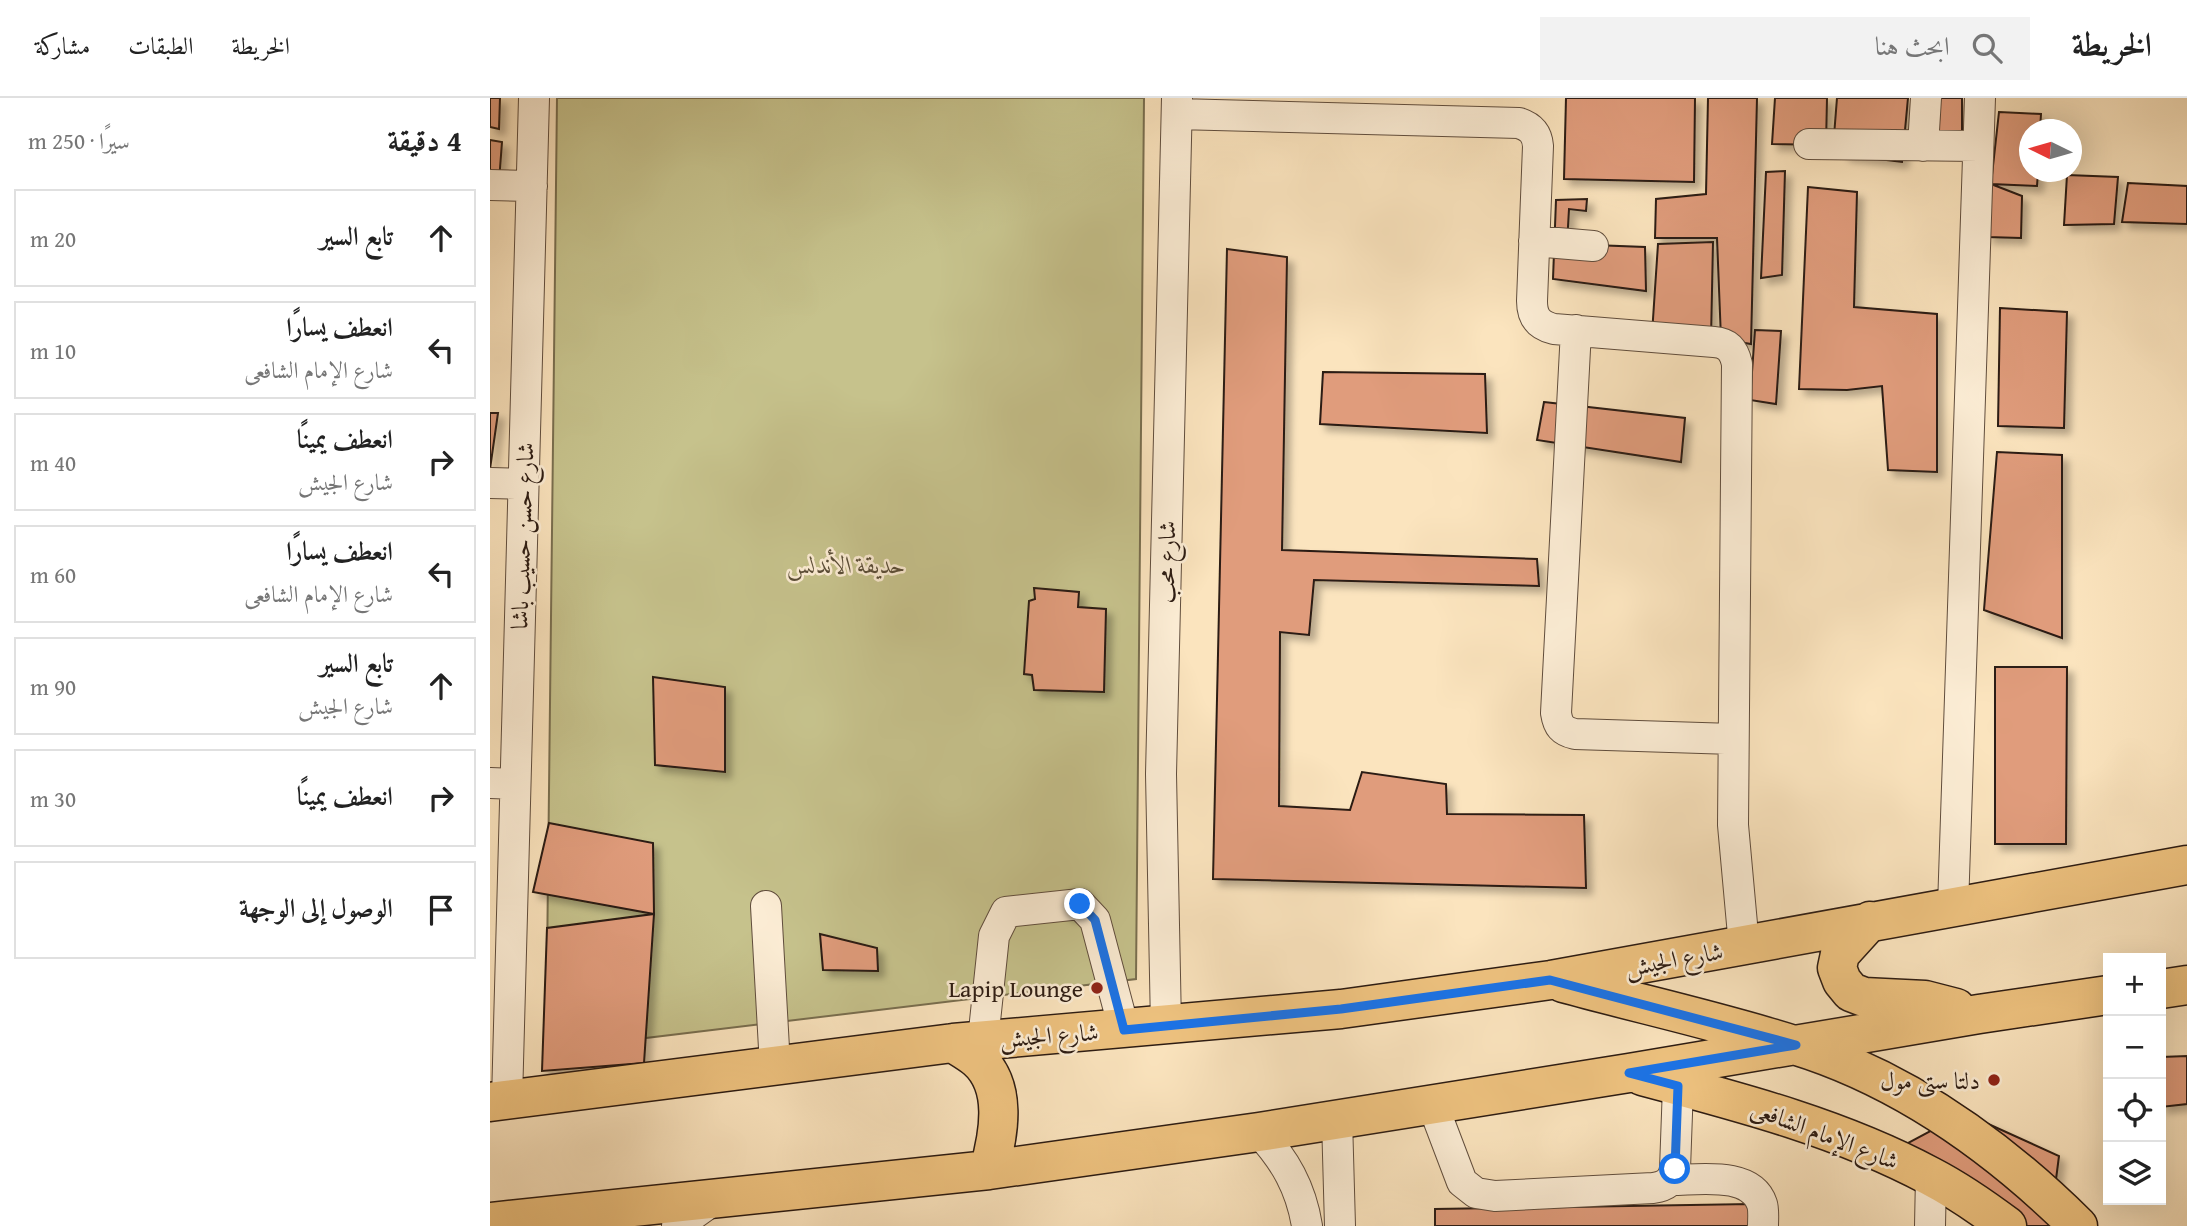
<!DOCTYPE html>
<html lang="ar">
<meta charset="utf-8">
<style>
body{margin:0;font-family:"Gentium Book Plus",Amiri,serif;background:#f2f2f2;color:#222;direction:rtl}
.controls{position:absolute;right:21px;bottom:21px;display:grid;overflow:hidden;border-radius:0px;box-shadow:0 7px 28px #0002}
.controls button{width:63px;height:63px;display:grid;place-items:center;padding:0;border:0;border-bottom:2px solid #e0e0e0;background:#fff;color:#222;font:35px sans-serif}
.compass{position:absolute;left:1529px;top:21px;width:63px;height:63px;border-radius:50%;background:#fff;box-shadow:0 7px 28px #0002;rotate:275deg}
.stop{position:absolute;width:21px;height:21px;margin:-16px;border:5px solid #1a73e8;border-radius:50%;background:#fff}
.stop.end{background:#1a73e8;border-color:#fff;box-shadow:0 2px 7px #0008}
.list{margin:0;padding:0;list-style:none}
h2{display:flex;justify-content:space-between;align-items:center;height:91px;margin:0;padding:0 28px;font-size:30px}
h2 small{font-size:23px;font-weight:400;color:#767676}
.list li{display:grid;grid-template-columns:46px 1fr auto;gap:21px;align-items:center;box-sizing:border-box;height:98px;margin:0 14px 14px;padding:0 14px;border:2px solid #e0e0e0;border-radius:0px}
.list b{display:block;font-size:26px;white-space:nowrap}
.list p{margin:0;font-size:23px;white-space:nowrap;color:#767676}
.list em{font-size:23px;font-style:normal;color:#767676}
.icon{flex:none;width:38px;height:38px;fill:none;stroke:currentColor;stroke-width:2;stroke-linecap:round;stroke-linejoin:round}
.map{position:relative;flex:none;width:1697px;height:1128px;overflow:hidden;direction:ltr}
header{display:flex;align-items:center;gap:42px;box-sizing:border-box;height:98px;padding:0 35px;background:#fff;border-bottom:2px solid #e0e0e0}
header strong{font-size:33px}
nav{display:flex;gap:38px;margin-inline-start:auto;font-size:24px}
.search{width:490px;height:63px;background:#f2f2f2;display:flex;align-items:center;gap:18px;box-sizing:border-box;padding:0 24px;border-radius:0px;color:#767676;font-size:26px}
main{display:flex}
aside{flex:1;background:#fff}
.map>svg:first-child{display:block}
.green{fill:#c6c28c;stroke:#796e4f;stroke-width:2}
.building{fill:#e09c7c;stroke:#2c1b12;stroke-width:2;filter:url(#shadow)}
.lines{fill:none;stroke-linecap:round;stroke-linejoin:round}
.minor-casing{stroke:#604d3d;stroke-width:32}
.major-casing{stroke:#2c1b12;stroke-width:41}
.minor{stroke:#fcedd5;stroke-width:30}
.major{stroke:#eec27f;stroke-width:38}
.route{stroke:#1a73e8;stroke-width:9}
.poi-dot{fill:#8f2418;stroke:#fcedd5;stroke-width:2.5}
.labels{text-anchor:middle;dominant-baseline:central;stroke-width:5;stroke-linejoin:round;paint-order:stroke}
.street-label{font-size:24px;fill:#2c1b12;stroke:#fcedd5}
.park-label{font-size:24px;font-style:italic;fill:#5a4d37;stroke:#fcedd5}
.poi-label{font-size:24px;fill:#2c1b12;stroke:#fcedd5;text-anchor:end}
</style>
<header>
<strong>الخريطة</strong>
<div class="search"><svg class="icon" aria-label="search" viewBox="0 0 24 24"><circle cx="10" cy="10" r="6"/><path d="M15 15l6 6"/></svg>ابحث هنا</div>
<nav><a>الخريطة</a><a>الطبقات</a><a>مشاركة</a></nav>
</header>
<main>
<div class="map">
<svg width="1697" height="1128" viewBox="0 0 1697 1128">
<defs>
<filter id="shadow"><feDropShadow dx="6" dy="6" stdDeviation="3.5" flood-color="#0004"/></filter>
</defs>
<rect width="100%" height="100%" fill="#fbe4be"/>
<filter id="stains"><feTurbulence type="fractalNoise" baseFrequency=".00286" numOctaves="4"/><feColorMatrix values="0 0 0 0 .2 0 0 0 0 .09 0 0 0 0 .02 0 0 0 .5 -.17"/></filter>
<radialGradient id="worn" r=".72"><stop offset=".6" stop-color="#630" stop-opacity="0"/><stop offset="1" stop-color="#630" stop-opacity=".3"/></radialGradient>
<!-- green -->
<path class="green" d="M67,0H654L646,881L56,952Z"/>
<!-- building -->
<path class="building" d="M0,0H10L9,31L0,29Z
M1076,0H1205L1204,84L1074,81Z
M1218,0H1267L1261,246L1231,241L1227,140H1165L1166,101L1216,96Z
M1285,0H1337L1336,47L1282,46Z
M1347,0H1418L1412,64L1355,57L1344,38Z
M1450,0H1472V48H1448Z
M1509,14L1551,16L1550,32H1540V74H1548L1547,88L1501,86Z
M0,42L12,44L9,83H0Z
M1295,73L1292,177L1271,180L1276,74Z
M1577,77L1628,79L1624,126L1574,127Z
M1638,85L1697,88V126L1632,124Z
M1501,86L1532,98L1531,140L1497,139Z
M1318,89L1367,94L1364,209L1447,216V374L1398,372L1392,288L1357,292L1309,291Z
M1097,101L1096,113L1079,111L1077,146L1155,149L1156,193L1063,181L1066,102Z
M1223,144L1221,241L1162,236L1168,146Z
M737,151L797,159L792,452L1047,461L1049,488L824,482L819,537L790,534L789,708L860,712L872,674L956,686L957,716L1094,717L1096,790L723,781Z
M1510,210L1577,214L1574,330L1508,328Z
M1265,232L1291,233L1286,306L1260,302Z
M833,274L995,276L997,335L830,326Z
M1054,304L1195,320L1191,364L1047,342Z
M0,315H8L0,371Z
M1507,354L1572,357V540L1494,512Z
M544,490L589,494L588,509L616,511L614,594L544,592L542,577L534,576L539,503L545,501Z
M1505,569H1577L1576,746H1505Z
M163,579L235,589V674L165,667Z
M59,725L163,745L164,816L43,794Z
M164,816L154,965L52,973L57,830Z
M330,836L387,850L388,873L333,872Z
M1697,958V1006L1671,1009V959Z
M1474,1015L1569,1058L1560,1128H1535L1416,1046Z
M1261,1106V1128H945V1111Z"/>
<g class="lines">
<defs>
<path id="minor" d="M687,16L1029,25C1041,29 1047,35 1048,48L1042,203C1042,219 1048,227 1064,231L1224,244C1238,245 1244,252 1247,266L1243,727L1254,848
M1319,46L1488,48
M1433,48L1436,0
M0,87L42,88
M1044,143L1103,148
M1086,232L1066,615C1068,628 1072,633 1085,636L1243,641
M0,385L33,386
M0,685L25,686
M276,808L285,968
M1463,809L1490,0
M676,927L671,676L687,0
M493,942L504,838L516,814L590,806L605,822L634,931
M17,1002L44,0
M942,1005L972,1084L986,1095L1005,1098L1163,1090C1176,1088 1182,1084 1185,1071L1188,988
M847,1021L850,1128
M769,1034C795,1062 811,1090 817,1128
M1182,1082C1209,1082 1261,1073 1272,1106C1274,1112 1273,1121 1273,1128
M187,1128L226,1100
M1440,1128L1441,1078"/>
<path id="major" d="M1380,823L1350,856L1347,870L1352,883L1361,894L1374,899L1435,902L1466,910
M1073,885C1150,906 1228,923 1304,947C1412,980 1508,1049 1588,1128
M1671,891L1697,887
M463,945C471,950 480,955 487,961C518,988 509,1036 499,1072
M1152,978C1250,1004 1350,1030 1440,1078C1467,1092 1493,1110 1517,1128
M0,1004L463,945L851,911L1061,882L1697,767
M0,1124L499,1072L769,1034L1139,975L1489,916L1618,897"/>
</defs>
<!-- minor casing -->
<use href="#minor" class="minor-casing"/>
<!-- major casing -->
<use href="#major" class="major-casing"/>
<!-- minor -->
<use href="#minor" class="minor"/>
<!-- major -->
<use href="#major" class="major"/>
</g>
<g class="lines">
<!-- route -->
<path class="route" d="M590,806L605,822L634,932L851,911L1060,882L1306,947L1139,975L1188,988L1185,1071"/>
</g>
<!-- markers -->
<g class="poi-dot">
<circle cx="607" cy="890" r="7"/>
<circle cx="1504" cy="982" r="7"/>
</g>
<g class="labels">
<!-- street labels -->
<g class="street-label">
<text transform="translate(32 438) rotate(-88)">شارع حسن حسيب باشا</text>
<text transform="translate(676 464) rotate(-89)">شارع محب</text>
<text transform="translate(1184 861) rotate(-10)">شارع الجيش</text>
<text transform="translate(559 937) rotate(-4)">شارع الجيش</text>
<text transform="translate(1335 1036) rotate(21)">شارع الإمام الشافعى</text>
</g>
<!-- park labels -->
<g class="park-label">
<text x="356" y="466">حديقة الأندلس</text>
</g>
<!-- poi labels -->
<g class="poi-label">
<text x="593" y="890">Lapip Lounge</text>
<text x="1490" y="982">دلتا ستى مول</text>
</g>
</g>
<rect width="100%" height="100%" filter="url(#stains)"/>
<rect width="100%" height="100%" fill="url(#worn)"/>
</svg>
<div class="controls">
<button>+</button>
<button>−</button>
<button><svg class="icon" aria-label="locate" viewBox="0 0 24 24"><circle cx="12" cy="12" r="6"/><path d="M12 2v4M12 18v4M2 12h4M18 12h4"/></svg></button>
<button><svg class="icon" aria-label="layers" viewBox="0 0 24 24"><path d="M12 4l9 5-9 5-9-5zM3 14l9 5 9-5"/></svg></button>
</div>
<svg class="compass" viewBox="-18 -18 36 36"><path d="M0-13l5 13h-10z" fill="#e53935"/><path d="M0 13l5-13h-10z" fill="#767676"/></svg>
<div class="stop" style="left:1185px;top:1071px"></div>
<div class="stop end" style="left:590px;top:806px"></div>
</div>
<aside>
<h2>4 دقيقة<small>سيرًا · 250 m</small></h2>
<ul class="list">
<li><svg class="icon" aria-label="ahead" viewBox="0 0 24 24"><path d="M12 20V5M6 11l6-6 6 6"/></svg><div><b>تابع السير</b></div><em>20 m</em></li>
<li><svg class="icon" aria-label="left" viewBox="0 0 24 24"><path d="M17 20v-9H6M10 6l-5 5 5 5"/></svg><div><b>انعطف يسارًا</b><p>شارع الإمام الشافعى</p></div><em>10 m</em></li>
<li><svg class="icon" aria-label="right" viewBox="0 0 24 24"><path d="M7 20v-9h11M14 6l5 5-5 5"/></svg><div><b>انعطف يمينًا</b><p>شارع الجيش</p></div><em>40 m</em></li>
<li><svg class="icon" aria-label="left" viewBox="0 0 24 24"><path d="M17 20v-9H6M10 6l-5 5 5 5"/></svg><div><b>انعطف يسارًا</b><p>شارع الإمام الشافعى</p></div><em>60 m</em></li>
<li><svg class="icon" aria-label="ahead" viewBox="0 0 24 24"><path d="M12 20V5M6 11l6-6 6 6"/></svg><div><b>تابع السير</b><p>شارع الجيش</p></div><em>90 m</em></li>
<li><svg class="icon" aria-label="right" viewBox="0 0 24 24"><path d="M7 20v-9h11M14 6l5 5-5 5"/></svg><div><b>انعطف يمينًا</b></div><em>30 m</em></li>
<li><svg class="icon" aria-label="arrive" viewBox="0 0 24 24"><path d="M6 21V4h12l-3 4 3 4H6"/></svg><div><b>الوصول إلى الوجهة</b></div></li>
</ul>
</aside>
</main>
